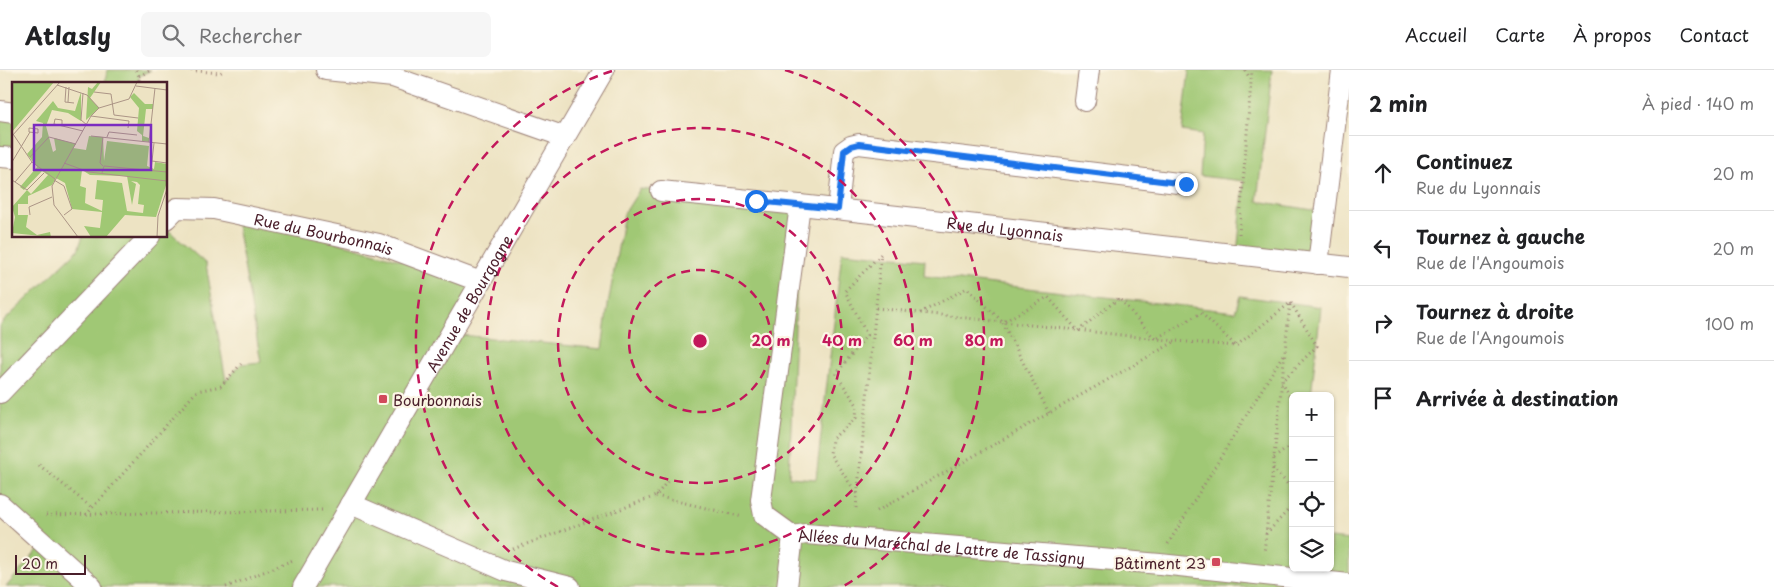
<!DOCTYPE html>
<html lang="fr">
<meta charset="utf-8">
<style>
body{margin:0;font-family:"Playpen Sans",sans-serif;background:#f6f6f6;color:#202124}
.controls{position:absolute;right:15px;bottom:15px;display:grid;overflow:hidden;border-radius:8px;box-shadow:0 1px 4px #0004}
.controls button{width:45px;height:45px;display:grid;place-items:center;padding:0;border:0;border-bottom:1px solid #e0e0e0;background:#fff;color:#202124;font:25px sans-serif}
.scale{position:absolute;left:15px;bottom:12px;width:71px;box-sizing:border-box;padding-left:5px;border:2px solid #4a1f2b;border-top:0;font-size:14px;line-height:18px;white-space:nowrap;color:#4a1f2b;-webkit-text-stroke:4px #fcf5e5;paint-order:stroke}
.stop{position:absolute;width:15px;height:15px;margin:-11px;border:4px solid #1a73e8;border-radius:50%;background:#fff}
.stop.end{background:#1a73e8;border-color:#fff;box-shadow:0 1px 5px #0008}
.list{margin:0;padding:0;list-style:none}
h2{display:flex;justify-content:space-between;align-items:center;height:65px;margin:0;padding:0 20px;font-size:21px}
h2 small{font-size:16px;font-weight:400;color:#757577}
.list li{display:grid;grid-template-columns:32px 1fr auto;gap:15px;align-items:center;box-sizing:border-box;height:75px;padding:0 20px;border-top:1px solid #e0e0e0}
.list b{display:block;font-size:19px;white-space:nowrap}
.list p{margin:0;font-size:16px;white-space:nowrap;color:#757577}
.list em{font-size:16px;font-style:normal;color:#757577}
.icon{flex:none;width:28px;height:28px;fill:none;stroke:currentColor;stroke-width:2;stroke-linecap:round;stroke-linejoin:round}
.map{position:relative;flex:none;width:1349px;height:517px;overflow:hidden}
header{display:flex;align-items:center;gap:30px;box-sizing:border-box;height:70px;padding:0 25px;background:#fff;border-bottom:1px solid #e0e0e0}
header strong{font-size:24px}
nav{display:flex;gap:28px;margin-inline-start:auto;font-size:18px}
.search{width:350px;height:45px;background:#f6f6f6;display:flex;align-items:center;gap:12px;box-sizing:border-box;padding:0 18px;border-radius:8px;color:#757577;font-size:19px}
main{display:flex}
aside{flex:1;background:#fff}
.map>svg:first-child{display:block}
.green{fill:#a0c874;stroke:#757450}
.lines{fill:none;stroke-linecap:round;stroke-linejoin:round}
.street-casing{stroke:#9c8177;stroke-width:22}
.path{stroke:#9c8177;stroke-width:3;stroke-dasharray:1 4;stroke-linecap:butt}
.street{stroke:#fff;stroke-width:20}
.route{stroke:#1a73e8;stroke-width:6}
.ring{fill:none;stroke:#c2185b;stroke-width:2.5;stroke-dasharray:9 6}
.poi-dot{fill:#d1495b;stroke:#fcf5e5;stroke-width:2}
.labels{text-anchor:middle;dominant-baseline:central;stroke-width:4.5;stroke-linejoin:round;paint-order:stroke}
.street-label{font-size:15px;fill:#4a1f2b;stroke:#fcf5e5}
.poi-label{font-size:15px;fill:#4a1f2b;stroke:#fcf5e5;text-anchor:start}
.inset-road{fill:none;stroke:#ac9586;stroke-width:1}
.view{fill:#7b2cbf;fill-opacity:0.15;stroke:#7b2cbf;stroke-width:2.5}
.inset-edge{fill:none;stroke:#4a1f2b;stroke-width:2.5}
.centre{fill:#c2185b;stroke:#fcf5e5;stroke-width:2.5}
.ring-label{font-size:15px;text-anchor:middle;font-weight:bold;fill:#c2185b;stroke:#fcf5e5;stroke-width:4.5;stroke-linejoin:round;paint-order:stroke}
</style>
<header>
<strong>Atlasly</strong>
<div class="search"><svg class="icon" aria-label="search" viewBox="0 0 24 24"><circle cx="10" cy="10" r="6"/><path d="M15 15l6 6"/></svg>Rechercher</div>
<nav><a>Accueil</a><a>Carte</a><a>À propos</a><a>Contact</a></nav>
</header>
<main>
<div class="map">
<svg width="1349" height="517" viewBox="0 0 1349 517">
<rect width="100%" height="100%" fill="#fcf5e5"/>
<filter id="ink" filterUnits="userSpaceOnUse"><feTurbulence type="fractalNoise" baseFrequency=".02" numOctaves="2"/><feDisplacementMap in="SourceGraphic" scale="10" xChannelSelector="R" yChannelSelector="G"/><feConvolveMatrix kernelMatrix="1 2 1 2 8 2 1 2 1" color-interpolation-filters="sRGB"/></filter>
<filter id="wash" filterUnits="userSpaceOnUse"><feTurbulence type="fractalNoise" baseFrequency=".0096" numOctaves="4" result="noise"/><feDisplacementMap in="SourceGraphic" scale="20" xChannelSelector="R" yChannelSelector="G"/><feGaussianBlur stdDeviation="1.12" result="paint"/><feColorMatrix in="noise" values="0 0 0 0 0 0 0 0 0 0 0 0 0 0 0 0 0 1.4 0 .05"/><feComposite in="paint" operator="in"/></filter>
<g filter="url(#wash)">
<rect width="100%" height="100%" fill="#ede3c3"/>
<!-- green -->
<path class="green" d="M107,0H151L139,6V14H105Z
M1189,0H1272L1257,131L1325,142L1318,194L1237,185L1244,111L1200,106L1203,64L1182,61Z
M0,41L14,43V87L0,86Z
M640,119L800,135L789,407L816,409L842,182L925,190L924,206L1235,242L1240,226L1321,237L1311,326H1293V498H1330V468L1349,470V517H6L44,473L0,434V255L78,180L83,166H166V158L206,194L226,311L241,294L261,292L235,144L481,212L451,264L602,279L608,235L624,144Z"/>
</g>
<g filter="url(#ink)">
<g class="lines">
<defs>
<g id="street">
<path d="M326,0L393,7L565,67"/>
<path d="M1085,31L1089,0"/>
<path d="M0,41L14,43"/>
<path d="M0,87L14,88"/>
<path id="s1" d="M661,121L809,136L1349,197"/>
<path d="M838,139L844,81L851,76L859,74L1186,114"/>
<path id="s2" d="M166,149L177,138L214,139L379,174L481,212"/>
<path d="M1318,194L1342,0"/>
<path d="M0,323L150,166"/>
<path d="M0,434L92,517"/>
<path d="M351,434L506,501L570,517"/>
<path d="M793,466L764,445L761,430L800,135"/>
<path id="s3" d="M303,517L604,0"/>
<path id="s4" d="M787,517L793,466L806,464L1160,494L1349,514"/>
</g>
</defs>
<!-- street casing -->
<use href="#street" class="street-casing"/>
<!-- path -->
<path class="path" d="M136,0L139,6V14
M186,0L220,3L225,0
M1245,0L1251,10
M139,6L151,0
M1239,164L1252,0
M1291,233L1317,276L1282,311L1293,333
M876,238L1176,271
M920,243L967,218L1003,252L1048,227L1078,261L1119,228L1155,269L1201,243L1235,275
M1003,253L1049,343
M1274,388L1293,374
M39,395L92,438
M1273,398L1293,420
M857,424L830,384L832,369L856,348L857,335L836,304L867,265L845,221L881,184
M656,426L743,447
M856,438L881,185
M877,441L1176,271L1236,276L1290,233L1264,483
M46,445L322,440
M86,445L197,321L221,316L241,294
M1266,464L1293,435
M1168,474L1284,283
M513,479L656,426L669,409
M226,517L293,490"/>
<!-- street -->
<use href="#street" class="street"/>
</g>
</g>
<g class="lines" filter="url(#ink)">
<!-- route -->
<path class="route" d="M756,131L838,139L844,81L851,76L859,74L1186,114"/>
</g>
<!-- distance rings -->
<g class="ring">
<circle cx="700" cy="271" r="71"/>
<circle cx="700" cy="271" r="142"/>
<circle cx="700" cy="271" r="213"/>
<path d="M558 517A284 284 0 0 1 615 0M785 0A284 284 0 0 1 842 517"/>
</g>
<!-- markers -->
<g class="poi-dot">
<rect x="378" y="324" width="10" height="10" rx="2.5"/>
<rect x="1211" y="487" width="10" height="10" rx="2.5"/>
</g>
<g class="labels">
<!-- street labels -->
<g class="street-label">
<text stroke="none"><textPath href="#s1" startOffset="346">Rue du Lyonnais</textPath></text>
<text stroke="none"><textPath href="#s2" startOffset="165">Rue du Bourbonnais</textPath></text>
<text stroke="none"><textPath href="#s3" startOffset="329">Avenue de Bourgogne</textPath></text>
<text stroke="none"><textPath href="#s4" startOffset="200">Allées du Maréchal de Lattre de Tassigny</textPath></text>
</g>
<!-- poi labels -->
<g class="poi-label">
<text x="393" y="329">Bourbonnais</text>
<text x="1206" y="492" text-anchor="end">Bâtiment 23</text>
</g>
</g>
<!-- overview -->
<g transform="translate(12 12)">
<rect width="155" height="155" fill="#ede3c3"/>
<path d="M0,0H42L0,50ZM86,0H89L78,16L87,26L74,38L76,5L80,7ZM69,10V39L56,31L40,28L34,44L41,70L44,68L42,56L64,62L61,66L74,68L77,54L91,55L92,79L95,59L137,64L135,84L142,87L143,80L155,82V100L144,135L113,133L94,155H79L72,144L88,146L90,130L60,127L53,101L44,96L40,103L16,114V122H6V133H16L14,145L25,153L38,150L39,155L0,151L3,135L0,125L15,108L19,112L36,93L30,89L12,108L8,105L25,85L15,72L30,55L31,41L24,39L41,19L46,26L63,29ZM70,88L78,93L115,94L120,123L124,102L119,99L125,100L128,103L126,122L132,123L131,131L115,129L110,101L85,98L83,117L91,118L90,129L73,121L74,106L68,104ZM122,11L133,22H141V27H134L131,54L137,56V60L130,59V53L125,49L127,26L118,15Z" fill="#a0c874" fill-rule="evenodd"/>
<path class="inset-road" d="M45,3L75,13L87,26M124,4L155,8M54,5L53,20L62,21M82,10L99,12L102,33L126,36M71,11L69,38L75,43M56,20L57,5M79,34L117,39L116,46M50,43V38L43,37L42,42L71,49M17,46L26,47V51L17,50ZM1,52L20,80L43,97M0,54L48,0M79,54L155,62M95,55L97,50L125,53M137,60L143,6M18,75L37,55L64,62M140,79L155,81M0,80L18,50M52,81L77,90L155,99M91,84L88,81L91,55M139,88L142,61M90,91L92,84L155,90M0,98L3,100L20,80M42,98L52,104L60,127L52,133M3,100L15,108L32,91M18,133L17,125L40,115M66,155L42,123L40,104L79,34L87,26L117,17L125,0M145,155L146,134L155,107"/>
<path class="view" d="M22,43H139V88H22Z"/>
<rect width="155" height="155" class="inset-edge"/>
</g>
<circle cx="700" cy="271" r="8" class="centre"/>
<g class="ring-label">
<text x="771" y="276">20 m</text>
<text x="842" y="276">40 m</text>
<text x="913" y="276">60 m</text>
<text x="984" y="276">80 m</text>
</g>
</svg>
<div class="controls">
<button>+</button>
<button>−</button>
<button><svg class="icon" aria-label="locate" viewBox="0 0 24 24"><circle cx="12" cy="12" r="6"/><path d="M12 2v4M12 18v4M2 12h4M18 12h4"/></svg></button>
<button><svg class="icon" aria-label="layers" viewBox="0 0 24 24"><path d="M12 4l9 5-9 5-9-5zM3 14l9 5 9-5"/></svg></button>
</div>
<div class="scale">20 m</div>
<div class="stop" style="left:756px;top:131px"></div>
<div class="stop end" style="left:1186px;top:114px"></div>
</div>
<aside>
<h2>2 min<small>À pied · 140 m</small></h2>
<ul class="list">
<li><svg class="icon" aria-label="ahead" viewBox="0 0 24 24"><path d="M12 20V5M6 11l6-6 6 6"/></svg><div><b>Continuez</b><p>Rue du Lyonnais</p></div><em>20 m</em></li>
<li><svg class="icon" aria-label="left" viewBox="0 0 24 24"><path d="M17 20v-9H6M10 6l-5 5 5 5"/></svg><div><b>Tournez à gauche</b><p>Rue de l'Angoumois</p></div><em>20 m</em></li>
<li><svg class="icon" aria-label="right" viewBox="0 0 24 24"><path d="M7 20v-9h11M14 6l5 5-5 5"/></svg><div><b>Tournez à droite</b><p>Rue de l'Angoumois</p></div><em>100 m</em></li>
<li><svg class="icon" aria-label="arrive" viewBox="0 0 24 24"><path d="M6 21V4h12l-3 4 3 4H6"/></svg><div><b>Arrivée à destination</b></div></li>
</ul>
</aside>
</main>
